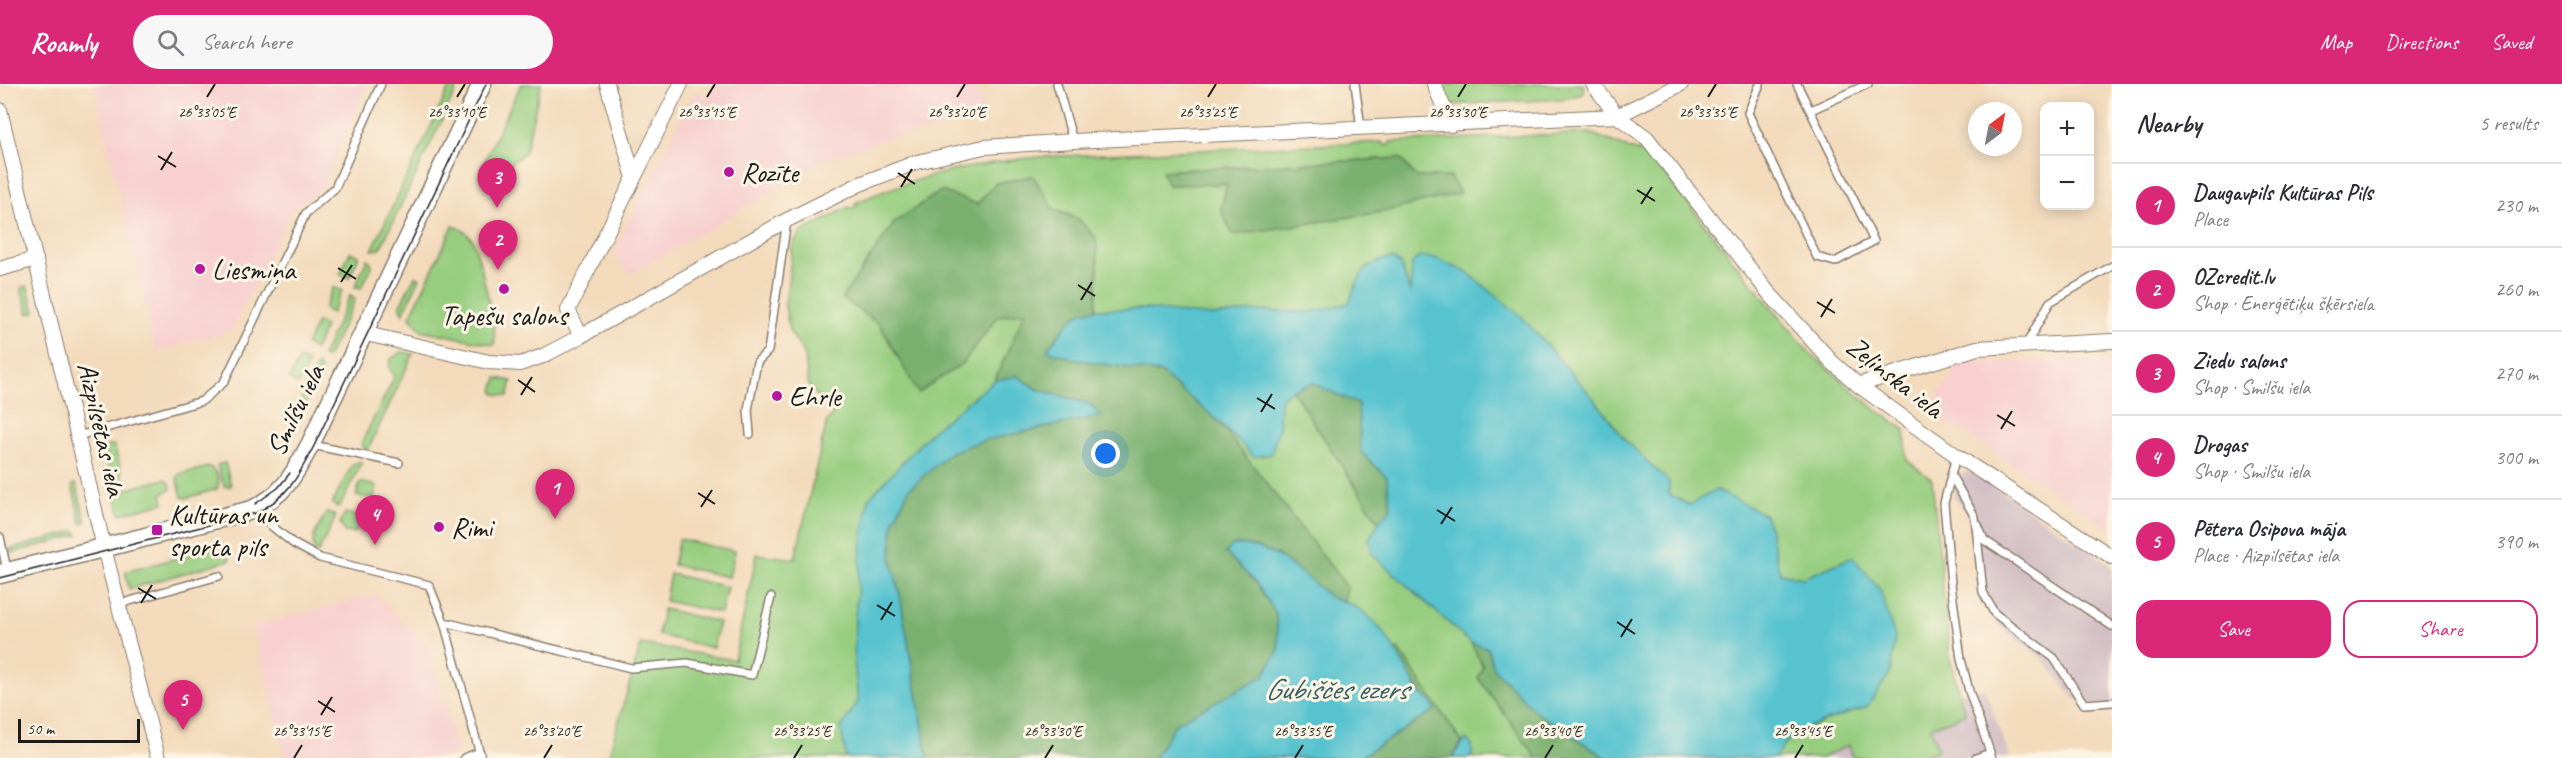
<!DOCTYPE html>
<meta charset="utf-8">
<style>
body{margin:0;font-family:Caveat,sans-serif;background:#f7f7f7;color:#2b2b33}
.controls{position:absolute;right:18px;top:18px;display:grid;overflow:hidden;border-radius:12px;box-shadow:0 3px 15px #0003}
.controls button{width:54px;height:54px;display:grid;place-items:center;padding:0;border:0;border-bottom:2px solid #e1e1e2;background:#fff;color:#2b2b33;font:30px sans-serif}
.compass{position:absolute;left:1968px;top:18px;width:54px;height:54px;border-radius:50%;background:#fff;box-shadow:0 3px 15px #0003;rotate:32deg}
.scale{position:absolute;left:18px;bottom:15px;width:122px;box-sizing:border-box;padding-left:6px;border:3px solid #1c1c1c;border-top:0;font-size:16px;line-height:21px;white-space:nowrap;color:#1c1c1c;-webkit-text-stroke:4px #fcf5e5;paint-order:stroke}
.you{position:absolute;left:1106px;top:370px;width:21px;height:21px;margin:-15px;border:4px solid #fff;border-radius:50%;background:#1a73e8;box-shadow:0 0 0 9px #1a73e833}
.badge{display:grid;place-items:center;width:39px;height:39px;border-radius:50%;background:#db2777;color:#fff;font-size:20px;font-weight:700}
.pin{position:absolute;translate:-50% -50px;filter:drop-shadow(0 2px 3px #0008)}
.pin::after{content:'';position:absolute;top:32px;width:21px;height:18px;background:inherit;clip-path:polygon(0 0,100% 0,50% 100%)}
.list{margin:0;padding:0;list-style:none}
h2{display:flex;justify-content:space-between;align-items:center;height:78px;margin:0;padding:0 24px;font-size:26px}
h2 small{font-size:20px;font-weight:400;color:#7c7c81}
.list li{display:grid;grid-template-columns:39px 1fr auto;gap:18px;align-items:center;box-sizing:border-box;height:84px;padding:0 24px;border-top:2px solid #e1e1e2}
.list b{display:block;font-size:22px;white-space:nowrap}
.list p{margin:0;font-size:20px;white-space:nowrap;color:#7c7c81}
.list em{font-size:20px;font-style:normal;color:#7c7c81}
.actions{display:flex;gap:12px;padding:18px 24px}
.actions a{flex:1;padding:14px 0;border:2px solid #db2777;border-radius:18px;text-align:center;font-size:21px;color:#db2777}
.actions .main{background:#db2777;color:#fff}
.icon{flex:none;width:33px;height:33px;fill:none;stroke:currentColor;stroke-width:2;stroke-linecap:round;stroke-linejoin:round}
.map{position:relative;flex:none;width:2112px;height:674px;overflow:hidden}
header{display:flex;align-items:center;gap:36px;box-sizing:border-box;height:84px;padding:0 30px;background:#db2777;color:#fff}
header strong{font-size:28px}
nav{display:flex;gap:33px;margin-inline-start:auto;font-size:21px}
.search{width:420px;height:54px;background:#f7f7f7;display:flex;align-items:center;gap:15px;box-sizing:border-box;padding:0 21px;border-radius:33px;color:#7c7c81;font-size:22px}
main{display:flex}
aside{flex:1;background:#fff}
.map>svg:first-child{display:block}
.built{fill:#f7d0cf}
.industrial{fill:#d2bec5}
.green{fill:#97cd7f;stroke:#5a744e;stroke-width:1.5;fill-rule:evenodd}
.forest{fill:#79b06e;stroke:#4a6645;stroke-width:1.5}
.water{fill:#57c3cf;stroke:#3a7076;stroke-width:1.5}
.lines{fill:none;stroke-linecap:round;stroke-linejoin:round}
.service-casing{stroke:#887b6c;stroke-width:10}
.minor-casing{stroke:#887b6c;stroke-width:16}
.tertiary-casing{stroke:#887b6c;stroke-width:21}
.service{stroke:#fff;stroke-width:7}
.minor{stroke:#fff;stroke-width:14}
.tertiary{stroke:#fff;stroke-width:18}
.tram{stroke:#1c1c1c;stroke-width:1.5}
.ticks{fill:none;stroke:#1c1c1c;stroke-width:2}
.poi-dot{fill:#b5179e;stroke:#fcf5e5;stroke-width:2}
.labels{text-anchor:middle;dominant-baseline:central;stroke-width:6;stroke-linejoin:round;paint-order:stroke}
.poi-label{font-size:28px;fill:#1c1c1c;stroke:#fcf5e5;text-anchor:start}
.street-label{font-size:28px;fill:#1c1c1c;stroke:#fcf5e5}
.water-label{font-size:30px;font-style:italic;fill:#345f64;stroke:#fcf5e5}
.ticks-label{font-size:15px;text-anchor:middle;fill:#1c1c1c;stroke:#fcf5e5;stroke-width:6;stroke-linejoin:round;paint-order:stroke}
</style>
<header>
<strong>Roamly</strong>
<div class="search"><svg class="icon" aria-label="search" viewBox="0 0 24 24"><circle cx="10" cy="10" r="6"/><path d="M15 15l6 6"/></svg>Search here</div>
<nav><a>Map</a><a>Directions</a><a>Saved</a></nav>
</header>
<main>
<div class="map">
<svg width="2112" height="674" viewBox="0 0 2112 674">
<rect width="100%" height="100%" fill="#fcf5e5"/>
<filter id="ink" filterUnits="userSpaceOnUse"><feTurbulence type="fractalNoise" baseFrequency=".0167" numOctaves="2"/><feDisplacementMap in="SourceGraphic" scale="12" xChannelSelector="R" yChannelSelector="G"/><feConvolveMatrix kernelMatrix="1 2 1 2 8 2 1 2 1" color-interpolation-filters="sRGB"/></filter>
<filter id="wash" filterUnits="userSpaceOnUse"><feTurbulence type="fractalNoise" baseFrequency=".008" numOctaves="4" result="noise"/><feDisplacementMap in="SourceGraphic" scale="24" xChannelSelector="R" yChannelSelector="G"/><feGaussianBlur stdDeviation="1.35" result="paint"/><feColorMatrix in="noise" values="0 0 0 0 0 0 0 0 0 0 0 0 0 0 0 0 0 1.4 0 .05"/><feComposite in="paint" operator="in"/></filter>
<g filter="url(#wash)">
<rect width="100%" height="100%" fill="#f3dabb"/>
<!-- built -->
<path class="built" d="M94,0H367L322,105L292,125L232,246L156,268Z
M713,0H975L986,35L891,54L824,75L785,101L630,190L613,169L695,7L708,14Z
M2112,276V446L1928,325L1960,279Z
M375,511L428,561L459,670L450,674H286L253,542Z"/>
<!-- industrial -->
<path class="industrial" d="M1971,388L2112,482V627L2105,623L2095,626L2074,614L2043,575L1998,541L1987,527L1979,504L1971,437L1965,426L1954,412L1956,399L1964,389Z
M1984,604L2010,674H1822L1960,609Z"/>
<!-- green -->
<path class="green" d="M451,0H459L380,165L372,166Z
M521,0H541L525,68L490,96L483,97L480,94L481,84Z
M1438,0H1584L1583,10L1564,15L1447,21Z
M1590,49L1638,68L1643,62L1739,184L1809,268L1875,325L1905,346L1907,376L1932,396L1950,575L1965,630L1931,643L1938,666L1917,674H1853L1849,661L1822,674H1607L1537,629L1493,584L1488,564L1472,559L1483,582L1478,594L1537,674H1474L1472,672L1470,674H1452L1462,658L1398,565L1395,567L1421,611L1430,616L1435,626L1359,674H1154L1176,639L1264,592L1279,565L1276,529L1256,499L1226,469L1233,461C1274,458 1303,491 1333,515L1344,516L1347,504L1218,337L1241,339L1247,325L1241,295L1247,281L1286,272L1304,279L1285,285L1283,297L1292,306L1379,438L1391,425L1387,393L1361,368L1359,320L1332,289L1368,294L1367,266L1319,249L1284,263L1225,268L1201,251L1147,270L1118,261L1096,260L1080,270L1078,276L1047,266C1063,245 1071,231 1096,224L1098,181L1096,154L1078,135L1055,126L1032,92L996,99L977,120L941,107L895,138L842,214L880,241L919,309L964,278L998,232L1026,228L995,295L1017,292L1039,306L1090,320L1101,332L985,356L951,368L909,405L893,438L891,474L859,489V497L870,501L868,543L862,554L870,572C857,600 852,607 867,636L855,666L858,674H608L641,560L734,576L757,470L795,475L827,337L833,331L808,301L805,271L789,246L785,222L793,160L801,148L849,123L851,125L857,122L855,119C914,92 974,79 1039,73L1383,58L1384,61H1390V58ZM1400,74L1416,93H1450L1460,109L1382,128L1233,151L1221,126L1227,99L1168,101L1162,87ZM1626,371L1653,393L1669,398V410L1689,421L1709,419L1741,437L1736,458L1718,464L1694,453H1675L1665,439L1649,436L1629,441L1626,425L1628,394L1618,389L1617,376Z
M453,142C460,144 468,149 472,155C478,167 498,249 494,261L421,246L410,233Z
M350,168L359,172L349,194L340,190Z
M367,175L371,178L372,183L361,204L355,203Z
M415,192L420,194L403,230L400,221Z
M27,202L35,228L28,230L21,204Z
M333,203L342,207L332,229L324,225Z
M350,211L355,216L329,270L326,274L322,273Z
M317,238L325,242L315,266L306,261Z
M401,268L413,270L367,368L362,362V358L394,294L389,282L391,275Z
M299,275L308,279L298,300L289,296Z
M317,281L321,286L295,341L289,342Z
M497,294L512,297L508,312L495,310L493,306Z
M114,361L123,394L112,397L103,363Z
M358,378H362L339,424L332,420L352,381Z
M225,379L231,401L229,403L224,402L217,381Z
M209,383C217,386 221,398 217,405L187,414L182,413L177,394L180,390Z
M165,395L170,399L171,405L162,410L164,419L120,430L115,408Z
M360,398L377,402L374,414L356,412Z
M76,400L86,438L81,439L72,401Z
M327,428L336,432L318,469C305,459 321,440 327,428Z
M345,429L361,433L359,444L354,449L345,448L340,439Z
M76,447L78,451L16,468L11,469L8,466Z
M679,455L735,467L729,493L673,481Z
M226,461L230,476L129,505L125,488Z
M670,490L727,503L721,529L665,517Z
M663,525L719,538L713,564L658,551Z"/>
<!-- forest -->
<path class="forest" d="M1400,74L1416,93H1450L1460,109L1382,128L1233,151L1221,126L1227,100L1168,101L1162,87Z
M1033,92L1055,126L1078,135L1096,154L1098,181L1096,225C1072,231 1061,245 1048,266L1078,276L1161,289L1218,337L1347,503L1344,516L1333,515L1277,470L1226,469L1256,499L1276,529L1279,565L1264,592L1176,639L1154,674H928L900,512L891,474L893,438L909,405L951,368L985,356L1100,332L1090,320L1039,306L1017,292L995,296L1025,228L998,232L964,278L918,309L880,241L842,214L895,138L941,107L977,120L996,99Z
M1312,299L1359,320L1361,368L1387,393L1391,426L1379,438L1292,306Z
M1471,559L1488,564L1537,629L1607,674H1537L1478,594L1483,582Z
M1398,565L1462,658L1452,674H1359L1435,626L1430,616L1422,611L1395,567Z"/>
<!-- water -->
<path class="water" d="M1419,173L1435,174L1468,189L1521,232L1595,316L1626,357L1669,398V410L1689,421L1716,406L1766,431L1780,489L1803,494L1853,473L1880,506L1895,553L1890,589L1867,623L1794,648L1775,674H1607L1537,629L1493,584L1488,564L1471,559L1372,470L1369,455L1379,438L1391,425L1387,393L1361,368L1358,320L1312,299L1292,306L1280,316L1279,345L1271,370L1254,373L1218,337L1161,289L1078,276L1047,266L1067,240L1081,228L1096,225H1145L1213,232L1255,227L1311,228L1349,219C1359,193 1361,180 1392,174L1401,181L1410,208L1412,180Z
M1017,292L1039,306L1090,320L1101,332L985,356L951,368L909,405L893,438L891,474L900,512L928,674H846L841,644L858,618L854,577L855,533L862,456L869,414L933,346L995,296Z
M1233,461C1274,458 1303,492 1333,515C1378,521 1400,576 1421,611L1430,616L1435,626L1359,674H1154L1176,639L1264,592L1279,565L1276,529L1256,499L1226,469Z
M1466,655L1472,661V671L1470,674H1452Z"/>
</g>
<g filter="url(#ink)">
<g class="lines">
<defs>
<path id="service" d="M1057,0L1073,57
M1355,0L1361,44
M1760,0L1748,29L1817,173L1835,178L1874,157L1797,0
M1811,26L1868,0
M2026,261L2050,218L2112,182
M750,350L748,326L757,278L768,267L787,136
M78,352L202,317L224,298L306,129L335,104L381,0
M312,361L399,379
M1956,372L1944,419L1951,500L1961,575L1969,607L1992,674
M1951,391L1975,433L1983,508L1994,529L2054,574L2084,620L2112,618
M253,427L294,460L320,474L429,501L444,538L481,674
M1978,441L1984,456L2112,542
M0,453L7,486
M119,520L219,492
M444,538L631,584L687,579L752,591L771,513
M464,674L480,668
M1976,674L1990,669"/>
<path id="minor" d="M607,0L634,94
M1434,0L1451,41
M1593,0L1617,32L1647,54L1768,208L1832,278L1858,301L1957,372L2112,473
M0,26L105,468L158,674
M0,185L36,175
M362,249L489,278L520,280L543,272L581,252L787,136L860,100L917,78L984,63L1073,57L1617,32L1681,0
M581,252L568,226L681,0
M1858,301L1977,264L2112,257"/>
<path id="tertiary" d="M0,490L252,426C285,410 293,392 310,361L482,0"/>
</defs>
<!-- service casing -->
<use href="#service" class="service-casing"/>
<!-- minor casing -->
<use href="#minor" class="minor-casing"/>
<!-- tertiary casing -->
<use href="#tertiary" class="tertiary-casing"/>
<!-- service -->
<use href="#service" class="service"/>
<!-- minor -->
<use href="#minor" class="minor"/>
<!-- tertiary -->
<use href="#tertiary" class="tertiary"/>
<!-- tram -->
<path class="tram" d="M255,420L278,404L290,389
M0,494L256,429C288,413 298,393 314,362L486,0"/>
</g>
</g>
<!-- ticks -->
<path class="ticks" d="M207,13L215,0M457,13L465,0M707,13L715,0M957,13L965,0M1208,13L1216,0M1458,13L1466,0M1708,13L1716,0M158,72L176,83M161,86L172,68M898,89L915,100M901,103L912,85M1637,106L1655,117M1641,120L1652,103M338,184L356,195M341,198L352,181M1078,201L1095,212M1081,216L1092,198M1817,218L1835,229M1821,233L1832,215M518,296L535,308M521,311L532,293M1257,314L1275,325M1261,328L1272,310M1997,331L2015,342M2001,345L2012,327M698,409L715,420M701,423L712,406M1437,426L1455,437M1441,440L1452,423M138,504L156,515M141,519L152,501M877,521L895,532M881,536L892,518M1617,538L1635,550M1621,553L1632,535M318,617L335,628M321,631L332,613M294,674L302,661M544,674L552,661M794,674L802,661M1045,674L1053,661M1295,674L1303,661M1545,674L1553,661M1795,674L1803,661"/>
<!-- markers -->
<g class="poi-dot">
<circle cx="729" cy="88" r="6"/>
<circle cx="200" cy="185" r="6"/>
<circle cx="504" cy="205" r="6"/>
<circle cx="777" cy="312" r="6"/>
<circle cx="439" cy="443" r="6"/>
<rect x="151" y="440" width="12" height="12" rx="3"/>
</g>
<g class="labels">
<!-- poi labels -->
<g class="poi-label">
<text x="741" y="88">Rozīte</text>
<text x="212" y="185">Liesmiņa</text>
<text x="504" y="231" text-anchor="middle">Tapešu salons</text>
<text x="789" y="312">Ehrle</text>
<text x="169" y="430">Kultūras un<tspan x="169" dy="32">sporta pils</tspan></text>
<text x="451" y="443">Rimi</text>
</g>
<!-- street labels -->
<g class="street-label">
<text transform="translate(1895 293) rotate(38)">Zeļinska iela</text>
<text transform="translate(295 326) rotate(-64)">Smilšu iela</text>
<text transform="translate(102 345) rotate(77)">Aizpilsētas iela</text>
</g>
<!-- water labels -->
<g class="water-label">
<text x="1336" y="605">Gubiščes ezers</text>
</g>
</g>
<g class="ticks-label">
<text x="707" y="33">26°33'15"E</text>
<text x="207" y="33">26°33'05"E</text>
<text x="457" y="33">26°33'10"E</text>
<text x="957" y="33">26°33'20"E</text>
<text x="1208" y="33">26°33'25"E</text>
<text x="1458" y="33">26°33'30"E</text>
<text x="1708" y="33">26°33'35"E</text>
<text x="302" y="652">26°33'15"E</text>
<text x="552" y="652">26°33'20"E</text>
<text x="802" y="652">26°33'25"E</text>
<text x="1053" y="652">26°33'30"E</text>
<text x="1303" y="652">26°33'35"E</text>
<text x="1553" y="652">26°33'40"E</text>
<text x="1803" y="652">26°33'45"E</text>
</g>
</svg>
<div class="controls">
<button>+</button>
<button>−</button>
</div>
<svg class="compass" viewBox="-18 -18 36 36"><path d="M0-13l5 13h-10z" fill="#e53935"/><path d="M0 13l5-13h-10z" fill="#7c7c81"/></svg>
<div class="scale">50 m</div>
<div class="you"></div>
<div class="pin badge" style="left:555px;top:435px">1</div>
<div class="pin badge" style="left:498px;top:186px">2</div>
<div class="pin badge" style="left:497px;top:124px">3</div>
<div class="pin badge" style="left:375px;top:461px">4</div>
<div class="pin badge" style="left:183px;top:646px">5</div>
</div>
<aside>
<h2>Nearby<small>5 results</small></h2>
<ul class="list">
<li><span class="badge">1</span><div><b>Daugavpils Kultūras Pils</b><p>Place</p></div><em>230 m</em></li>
<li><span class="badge">2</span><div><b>OZcredit.lv</b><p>Shop · Enerģētiķu šķērsiela</p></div><em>260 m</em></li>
<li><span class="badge">3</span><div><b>Ziedu salons</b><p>Shop · Smilšu iela</p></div><em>270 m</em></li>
<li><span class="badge">4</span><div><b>Drogas</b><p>Shop · Smilšu iela</p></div><em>300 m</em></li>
<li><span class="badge">5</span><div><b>Pētera Osipova māja</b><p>Place · Aizpilsētas iela</p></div><em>390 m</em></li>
</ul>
<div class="actions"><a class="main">Save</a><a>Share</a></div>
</aside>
</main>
